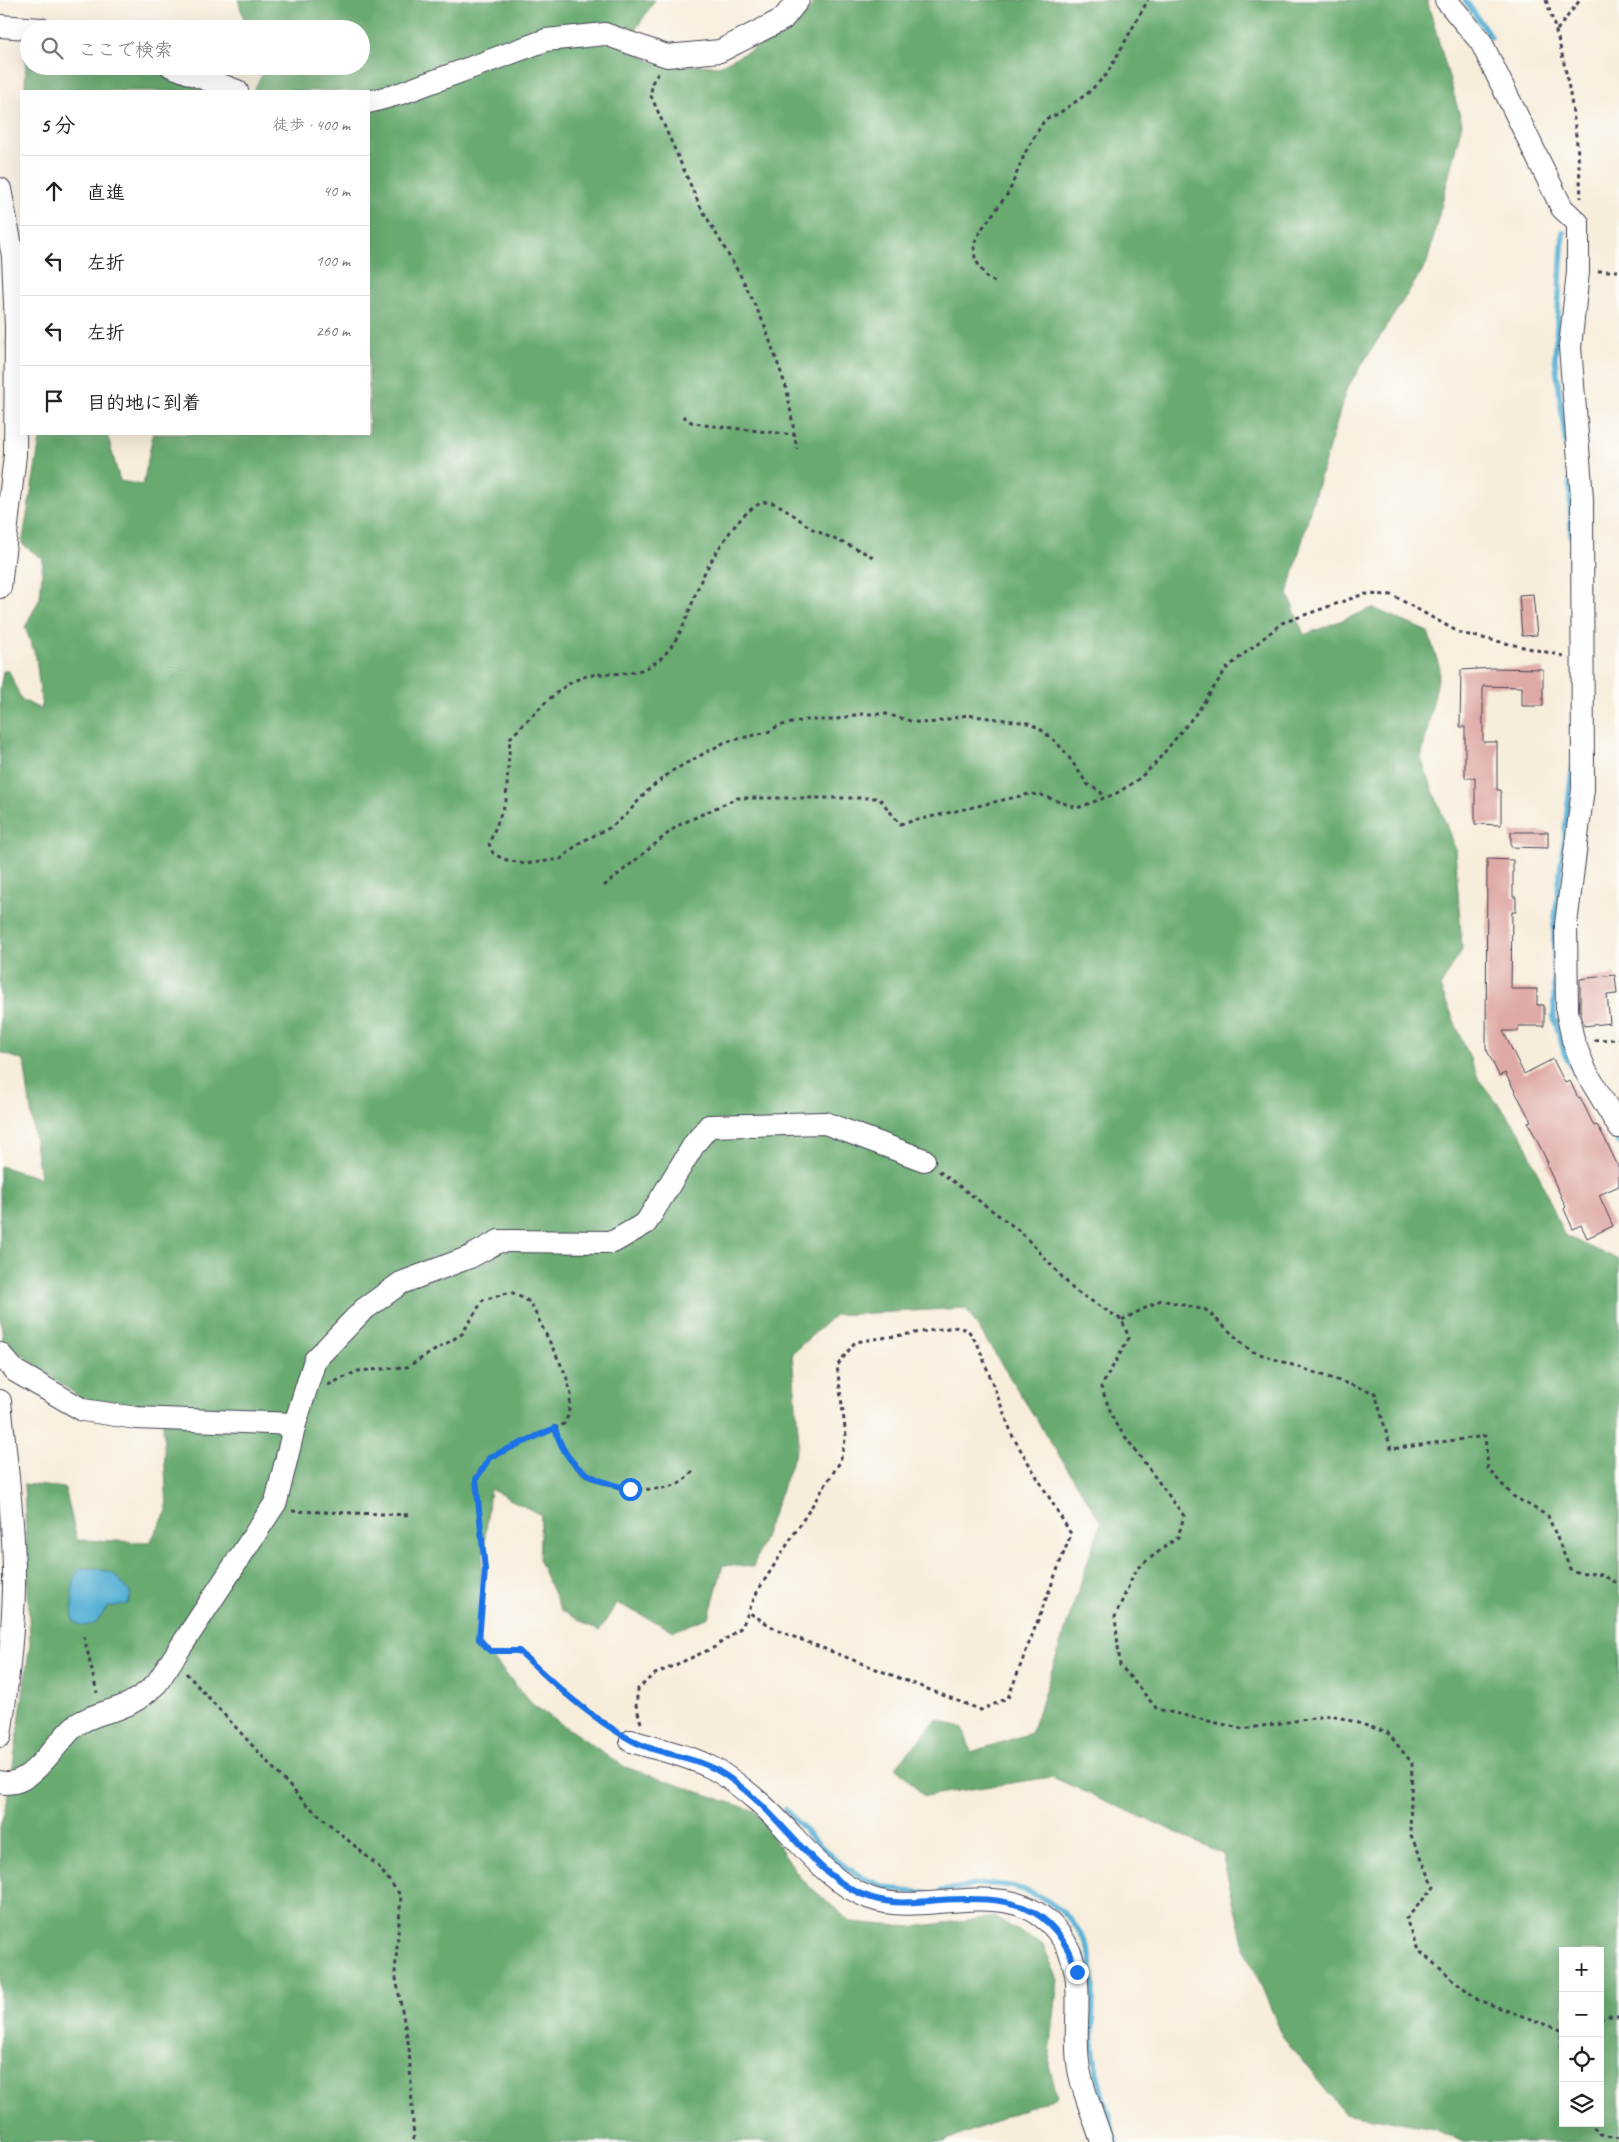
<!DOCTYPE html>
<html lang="ja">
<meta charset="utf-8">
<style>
body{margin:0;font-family:Caveat,"Klee One",sans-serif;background:#f2f2f2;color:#222}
.controls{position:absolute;right:15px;bottom:15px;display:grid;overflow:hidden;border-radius:0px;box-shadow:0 5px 20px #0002}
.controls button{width:45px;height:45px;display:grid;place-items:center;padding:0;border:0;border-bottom:1px solid #e0e0e0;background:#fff;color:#222;font:25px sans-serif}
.stop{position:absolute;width:15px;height:15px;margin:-11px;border:4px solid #1a73e8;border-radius:50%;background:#fff}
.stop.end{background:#1a73e8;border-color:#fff;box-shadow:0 1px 5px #0008}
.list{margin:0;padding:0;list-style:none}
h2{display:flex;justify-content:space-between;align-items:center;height:65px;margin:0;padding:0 20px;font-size:21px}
h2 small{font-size:16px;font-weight:400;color:#767676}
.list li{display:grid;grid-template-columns:32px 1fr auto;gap:15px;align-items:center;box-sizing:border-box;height:70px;padding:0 20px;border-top:1px solid #e0e0e0}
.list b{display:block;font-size:19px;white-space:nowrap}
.list em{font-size:16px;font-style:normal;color:#767676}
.icon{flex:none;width:28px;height:28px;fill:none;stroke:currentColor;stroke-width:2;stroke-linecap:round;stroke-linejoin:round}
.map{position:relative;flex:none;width:1619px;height:2142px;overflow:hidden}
.search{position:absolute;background:#fff;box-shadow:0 5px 20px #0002;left:20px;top:20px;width:350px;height:55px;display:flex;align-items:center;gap:12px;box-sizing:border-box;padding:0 18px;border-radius:28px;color:#767676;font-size:19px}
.panel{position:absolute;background:#fff;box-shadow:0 5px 20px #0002;left:20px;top:90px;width:350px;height:345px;border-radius:0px}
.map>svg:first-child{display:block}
.forest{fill:#67aa6f;stroke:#465;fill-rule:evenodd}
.water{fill:#57b1d5;stroke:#3c6a88}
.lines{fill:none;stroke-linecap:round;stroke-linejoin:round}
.stream{stroke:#57b1d5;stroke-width:5.5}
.building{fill:#dfaaa6}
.minor-casing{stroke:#424053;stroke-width:24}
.path{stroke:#424053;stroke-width:3;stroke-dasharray:4 4;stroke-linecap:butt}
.minor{stroke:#fff;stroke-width:22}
.route{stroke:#1a73e8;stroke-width:6}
</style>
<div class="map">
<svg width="1619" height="2142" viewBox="0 0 1619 2142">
<rect width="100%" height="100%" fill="#fdfcf7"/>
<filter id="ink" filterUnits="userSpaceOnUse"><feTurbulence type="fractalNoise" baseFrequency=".02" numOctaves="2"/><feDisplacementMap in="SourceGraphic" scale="10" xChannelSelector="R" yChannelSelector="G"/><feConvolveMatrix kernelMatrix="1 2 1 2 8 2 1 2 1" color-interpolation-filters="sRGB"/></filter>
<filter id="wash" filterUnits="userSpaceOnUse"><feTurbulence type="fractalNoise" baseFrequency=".0096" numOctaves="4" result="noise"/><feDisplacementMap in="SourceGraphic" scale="20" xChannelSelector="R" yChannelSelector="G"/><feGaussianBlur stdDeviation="1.12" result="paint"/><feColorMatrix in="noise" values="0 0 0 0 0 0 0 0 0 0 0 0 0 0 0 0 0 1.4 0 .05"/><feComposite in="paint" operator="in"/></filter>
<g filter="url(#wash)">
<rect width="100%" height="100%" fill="#f7eddb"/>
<!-- forest -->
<path class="forest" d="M238,0H655L625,46L654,63L719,66L795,28L816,0H1427L1462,123L1427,263L1347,388L1312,504L1288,594L1304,635L1373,608L1428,632L1440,669L1421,759L1455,848L1462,950L1440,987L1479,1080L1521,1133L1564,1235L1619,1260V2142H1463L1434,2129L1344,2113L1283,2037L1243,1943L1222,1853L1052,1777L924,1796L896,1767L937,1719L963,1728L971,1752L1031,1733L1101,1522L966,1308L835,1315L792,1353L799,1443L753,1567L723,1565L709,1617L674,1631L617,1603L599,1631L561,1610L539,1561L541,1515L490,1489L475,1638L533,1705L625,1767L755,1811L802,1880L851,1922L912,1927L994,1917L1043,1945L1058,1980L1049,2064L1057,2096L944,2142H0V1827L9,1795L30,1644L24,1484L65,1488L77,1540L150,1542L167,1511L162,1405L89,1404L3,1341L0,1310V1166L40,1178L24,1061L0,1052V690L3,671H9L21,699L42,710L36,657L25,627L40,598L43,559L22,544L41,434H107L120,481L143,485L153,434H369V91H253L267,66H361V29H247ZM1563,1951H1600V2123H1563Z
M26,45L29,46V66H142L211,91H25Z"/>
<!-- water -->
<path class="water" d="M94,1568L113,1573L131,1594L128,1604L108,1607L95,1624L82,1626L73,1620C73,1604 69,1581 80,1569Z"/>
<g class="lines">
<!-- stream -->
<path class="stream" d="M1465,0L1491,37
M1563,232L1555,358L1569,469
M1570,480L1571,536
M1572,770L1554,926V1017L1565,1055L1575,1072
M1612,1131L1619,1143
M785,1809C824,1852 864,1895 926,1892
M941,1891C957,1889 972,1884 989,1884C1036,1884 1087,1918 1092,1967C1095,1996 1090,2026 1094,2054C1097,2084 1109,2114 1117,2142"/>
</g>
<g id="blocks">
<!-- building -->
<path class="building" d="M1533,594L1537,635L1522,636L1519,595Z
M1494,668L1543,669V706H1522V687L1483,686V742H1497V790H1501V825L1475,824V778H1465V727H1460L1461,670Z
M1511,832H1548V848L1511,847Z
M1487,859L1513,860V897H1516V912H1512L1511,989H1537V1005H1544V1026H1518V1031H1503L1524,1074L1553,1059L1565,1083L1570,1081L1578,1098L1580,1097L1594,1126L1597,1125L1604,1137L1619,1168V1186L1599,1195L1613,1226L1587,1238L1581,1225L1573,1229L1564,1209L1566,1207L1546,1164L1548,1163L1528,1122L1531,1121L1505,1073L1499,1076L1486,1048Z
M1615,975L1617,994L1607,995L1610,1023L1584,1026L1580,1010V979Z"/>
</g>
</g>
<g filter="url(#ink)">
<use href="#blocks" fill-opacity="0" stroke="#424053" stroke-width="1"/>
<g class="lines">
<defs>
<path id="minor" d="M1446,0L1481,42L1562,208L1578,223V272L1570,347L1582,498L1583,789L1566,924L1567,1011L1573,1040L1586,1072L1619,1127
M0,26L41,29
M171,66L237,91
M369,102L402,93L546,40L605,34L667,56L720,51L783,19L798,0
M0,189L13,256L16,327L15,455L0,587
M0,1354L15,1371L83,1410L136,1418L295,1424
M0,1401C6,1463 15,1526 14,1588C13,1638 7,1687 0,1736
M631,1741C656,1749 688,1755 710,1767C725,1774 741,1787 754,1798C793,1829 821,1880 870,1898C927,1919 1008,1871 1057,1931C1090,1971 1072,2016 1078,2062C1080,2085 1095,2119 1102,2142
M0,1782C30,1791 55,1742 76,1725C89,1716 104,1713 119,1708C134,1703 146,1694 157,1683L276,1502L295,1424L315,1360L363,1310L401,1283L470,1257L499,1241L613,1242L646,1223L695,1143L709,1126L825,1123L924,1160"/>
</defs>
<!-- minor casing -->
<use href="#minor" class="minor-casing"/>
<!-- path -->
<path class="path" d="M1546,0C1568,62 1578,132 1581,198
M1557,30L1580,0
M658,73L652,83L651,96L699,204L743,280L764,324L787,390L797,449
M1598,271H1619
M995,282L986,277L975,259L974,244L981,230L1009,192L1025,153L1045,119L1058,114L1088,93L1107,74L1148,0
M683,416L691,422L705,425L795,435
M873,557C853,546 831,539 811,528C798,520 785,505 769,502C746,499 712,558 703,576C692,599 687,625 672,645C668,652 660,660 653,664C633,678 609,671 587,676C560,682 530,719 510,738L506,801L489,844L493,853L503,859L525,864L561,859L579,843L611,827L626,815L647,791L672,771L725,742L768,732L778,726L805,720H833L859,714H886L914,722L930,723L967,715L1028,723L1040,729L1055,741L1066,753L1088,785L1100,791L1104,797
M604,886L677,826L737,798H879L900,824L1029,794L1041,795L1077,808L1115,794L1135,782L1154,765L1198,711L1227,668L1282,623L1364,594L1392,595L1460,633L1564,656
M1594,1040L1619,1039
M939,1171L1021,1232L1074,1290L1122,1320L1129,1338L1101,1387L1115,1423L1184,1516L1178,1537L1136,1569L1115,1617L1120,1665L1157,1709L1243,1729L1332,1715L1387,1732L1412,1763L1410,1833L1434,1887L1406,1919L1418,1950L1478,2000L1561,2030L1563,2101
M1122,1320L1161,1300L1206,1310L1251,1351L1375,1393L1391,1449L1485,1436L1488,1469L1513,1496L1548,1516L1571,1571L1602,1575L1619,1584
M328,1385L358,1371L407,1367L462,1334L483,1300L511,1292L530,1302L566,1375L571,1395L568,1416L564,1424L490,1457L476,1479L485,1570L479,1639L490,1651H519L566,1695L616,1730
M555,1428C560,1445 569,1463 583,1473C606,1489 654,1495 680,1483C685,1480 690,1474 694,1470
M292,1511L412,1515
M84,1636L97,1693
M186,1673L306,1804L378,1866L401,1896L395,1973L409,2047L414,2142
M641,1723L636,1705L638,1689L653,1675L715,1647L742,1627L757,1592L840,1462L846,1436L837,1366L855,1342L955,1327L968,1330L978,1345L1013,1437L1071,1534L1008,1698L981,1710L779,1631L748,1612
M1600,2019L1606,2015L1619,2016
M1588,2123L1601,2134L1619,2137"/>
<!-- minor -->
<use href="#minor" class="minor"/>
</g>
</g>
<g class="lines" filter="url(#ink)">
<!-- route -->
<path class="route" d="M630,1489C591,1481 566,1468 555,1428L490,1457L476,1479L485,1570L479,1639L490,1651H519C553,1683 589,1717 631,1740C654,1753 684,1755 709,1766C724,1773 743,1788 755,1799C790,1830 826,1885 872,1898C895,1905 916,1902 939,1900C1007,1896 1054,1901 1077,1972"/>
</g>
</svg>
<div class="controls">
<button>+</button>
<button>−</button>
<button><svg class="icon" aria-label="locate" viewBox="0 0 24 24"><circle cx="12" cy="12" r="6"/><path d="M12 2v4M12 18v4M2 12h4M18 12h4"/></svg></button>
<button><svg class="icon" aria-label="layers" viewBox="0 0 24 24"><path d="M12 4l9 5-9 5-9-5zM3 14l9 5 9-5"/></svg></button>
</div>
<div class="stop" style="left:630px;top:1489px"></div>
<div class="stop end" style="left:1077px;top:1972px"></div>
<div class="search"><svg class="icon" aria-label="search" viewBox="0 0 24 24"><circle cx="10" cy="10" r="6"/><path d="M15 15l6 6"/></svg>ここで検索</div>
<section class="panel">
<h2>5 分<small>徒歩 · 400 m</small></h2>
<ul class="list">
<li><svg class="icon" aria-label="ahead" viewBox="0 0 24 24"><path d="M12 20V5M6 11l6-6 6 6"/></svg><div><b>直進</b></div><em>40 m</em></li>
<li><svg class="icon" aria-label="left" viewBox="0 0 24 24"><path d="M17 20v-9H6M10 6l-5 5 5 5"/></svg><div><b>左折</b></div><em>100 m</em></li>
<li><svg class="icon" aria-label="left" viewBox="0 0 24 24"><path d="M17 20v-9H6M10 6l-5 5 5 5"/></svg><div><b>左折</b></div><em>260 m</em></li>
<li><svg class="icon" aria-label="arrive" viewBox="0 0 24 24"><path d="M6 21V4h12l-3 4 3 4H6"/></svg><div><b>目的地に到着</b></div></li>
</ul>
</section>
</div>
